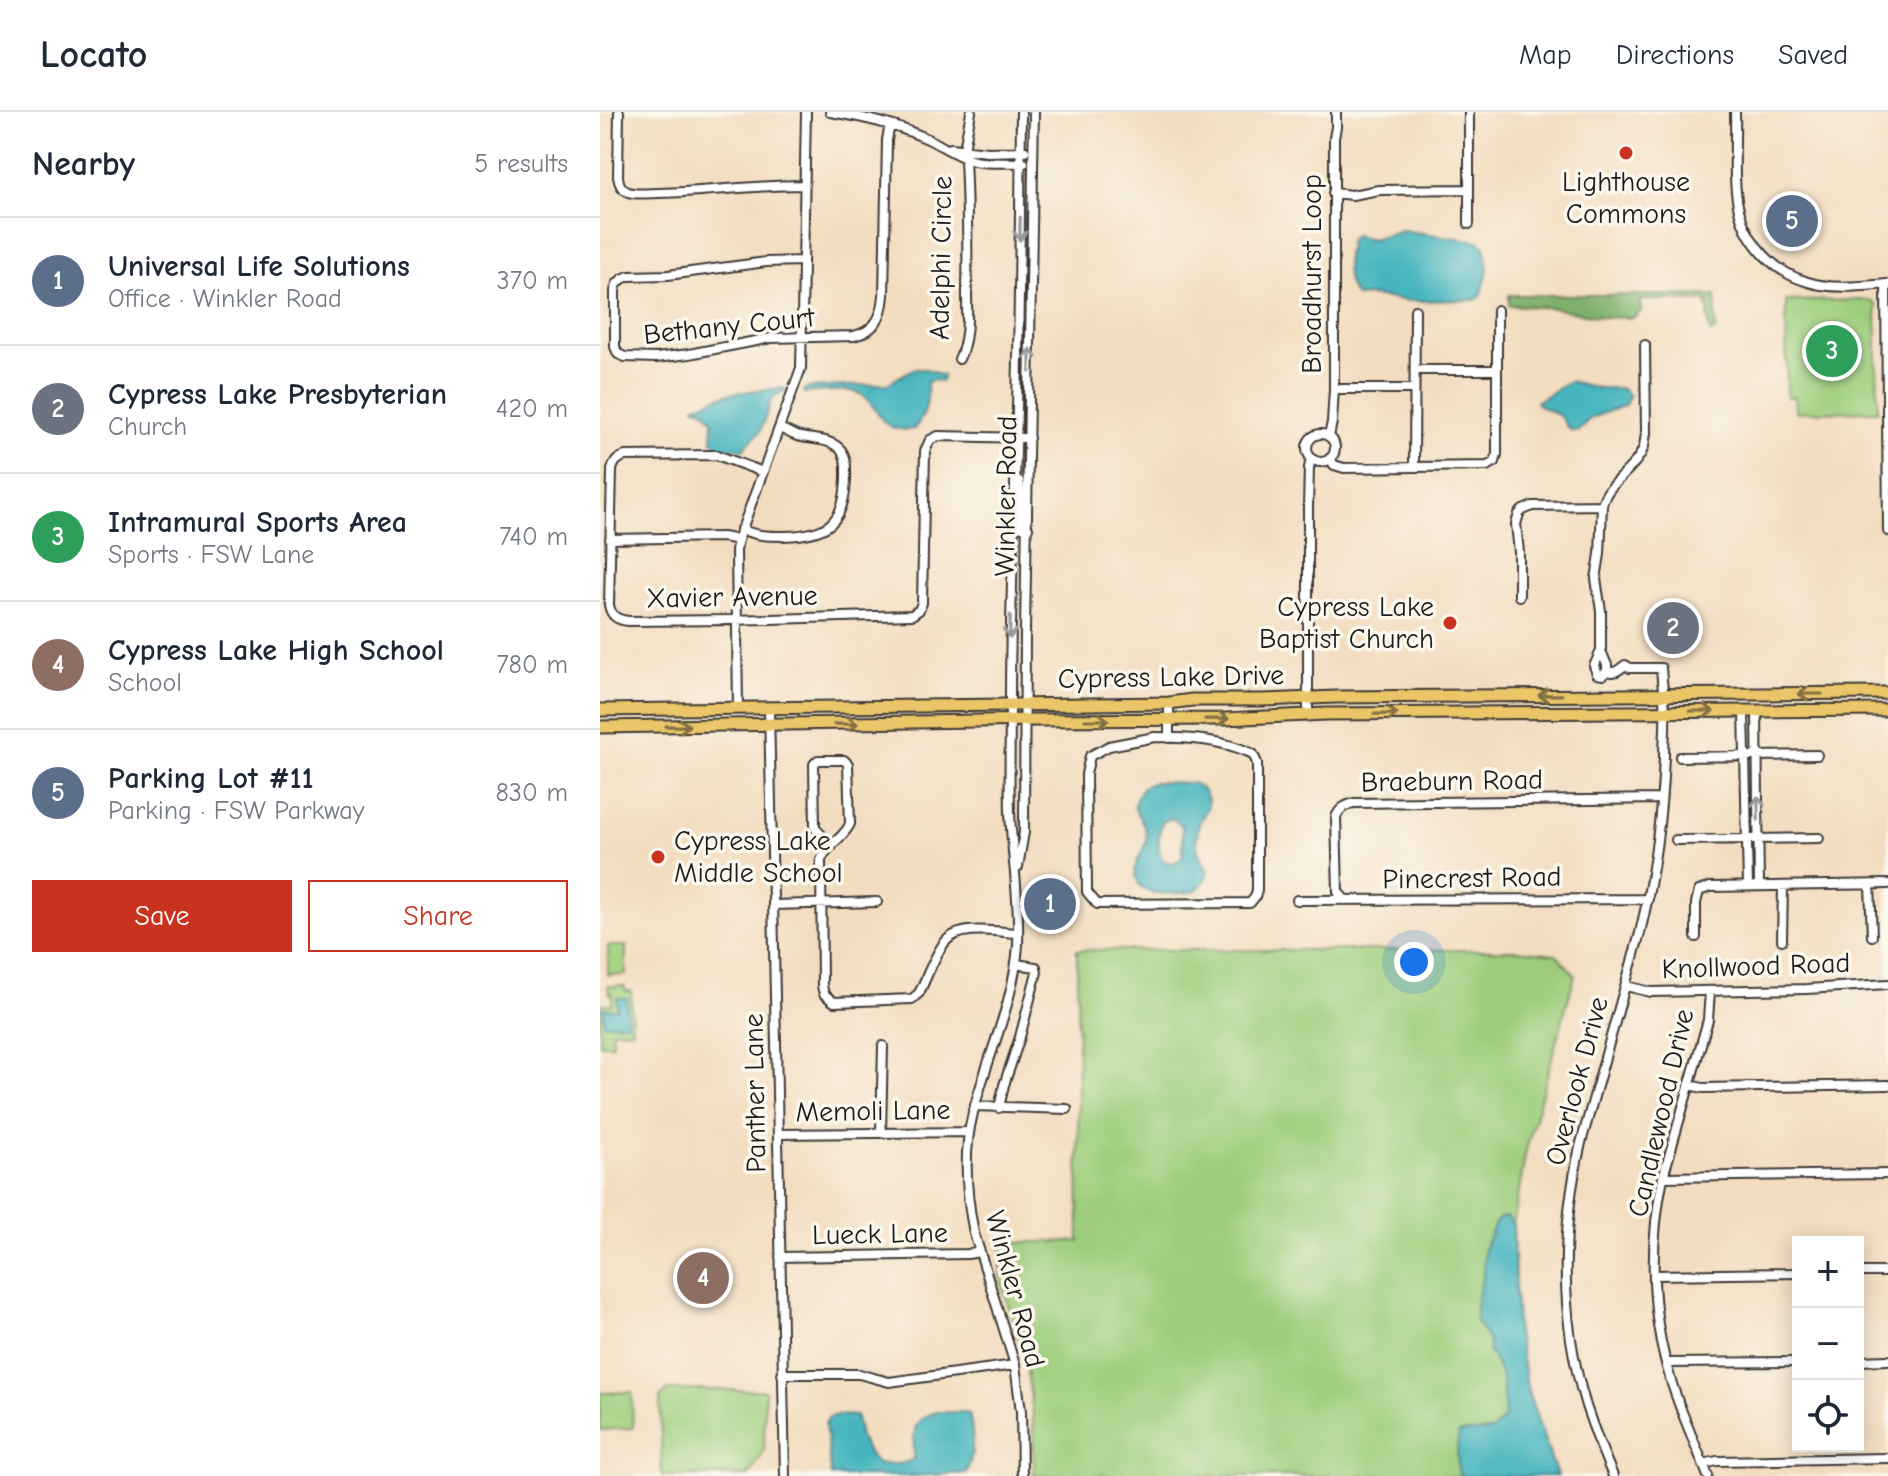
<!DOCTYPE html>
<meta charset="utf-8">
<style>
body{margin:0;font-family:"Comic Neue",sans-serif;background:#f6f6f7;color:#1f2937}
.controls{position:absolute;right:24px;bottom:24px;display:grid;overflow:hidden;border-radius:0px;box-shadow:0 4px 20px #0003}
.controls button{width:72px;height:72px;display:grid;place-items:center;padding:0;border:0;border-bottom:2px solid #e0e1e3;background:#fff;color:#1f2937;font:40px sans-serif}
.you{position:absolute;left:814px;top:850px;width:28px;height:28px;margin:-20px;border:6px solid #fff;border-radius:50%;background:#1a73e8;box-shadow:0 0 0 12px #1a73e833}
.badge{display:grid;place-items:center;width:52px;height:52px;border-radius:50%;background:#c8321e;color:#fff;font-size:26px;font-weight:700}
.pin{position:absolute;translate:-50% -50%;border:4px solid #fff;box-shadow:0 2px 8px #0006}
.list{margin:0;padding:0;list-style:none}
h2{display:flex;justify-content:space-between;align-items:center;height:104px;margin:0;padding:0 32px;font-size:34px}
h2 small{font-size:26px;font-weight:400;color:#747a83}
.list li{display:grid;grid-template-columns:52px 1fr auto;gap:24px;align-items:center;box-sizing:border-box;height:128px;padding:0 32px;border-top:2px solid #e0e1e3}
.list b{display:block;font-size:30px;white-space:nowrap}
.list p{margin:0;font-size:26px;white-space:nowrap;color:#747a83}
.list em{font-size:26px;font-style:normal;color:#747a83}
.actions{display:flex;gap:16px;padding:24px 32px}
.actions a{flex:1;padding:18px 0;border:2px solid #c8321e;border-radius:0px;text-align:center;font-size:28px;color:#c8321e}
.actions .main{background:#c8321e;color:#fff}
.icon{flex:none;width:44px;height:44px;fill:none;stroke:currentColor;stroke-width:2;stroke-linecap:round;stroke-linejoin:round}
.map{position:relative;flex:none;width:1288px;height:1364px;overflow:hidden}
header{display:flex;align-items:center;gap:48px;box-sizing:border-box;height:112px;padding:0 40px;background:#fff;border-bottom:2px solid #e0e1e3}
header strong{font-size:38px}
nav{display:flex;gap:44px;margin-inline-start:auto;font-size:28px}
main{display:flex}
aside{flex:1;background:#fff}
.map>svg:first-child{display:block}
.green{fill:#9dcd7c;stroke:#5c744c;stroke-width:2}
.forest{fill:#7eb06c;stroke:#4d6644;stroke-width:2}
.water{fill:#46b5bf;stroke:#31686e;stroke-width:2;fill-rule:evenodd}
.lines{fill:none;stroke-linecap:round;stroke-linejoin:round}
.minor-casing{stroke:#3c3935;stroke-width:12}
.major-casing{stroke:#3c3935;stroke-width:15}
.minor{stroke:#fff;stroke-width:8}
.major{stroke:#ebc669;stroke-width:11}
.oneway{stroke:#999}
.oneway2{stroke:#847142}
.poi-dot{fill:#c8321e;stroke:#fbf7ec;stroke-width:3}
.labels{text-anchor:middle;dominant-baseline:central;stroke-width:7;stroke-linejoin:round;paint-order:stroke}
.poi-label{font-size:28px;fill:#1c1c1c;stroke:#fbf7ec}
.street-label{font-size:28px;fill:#1c1c1c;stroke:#fbf7ec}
</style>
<header>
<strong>Locato</strong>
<nav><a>Map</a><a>Directions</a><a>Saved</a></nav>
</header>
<main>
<aside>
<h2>Nearby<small>5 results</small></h2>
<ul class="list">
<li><span class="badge" style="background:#5c6f8a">1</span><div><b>Universal Life Solutions</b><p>Office · Winkler Road</p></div><em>370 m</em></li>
<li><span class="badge" style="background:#6b7280">2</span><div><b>Cypress Lake Presbyterian</b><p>Church</p></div><em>420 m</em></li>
<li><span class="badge" style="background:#2e9e5b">3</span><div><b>Intramural Sports Area</b><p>Sports · FSW Lane</p></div><em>740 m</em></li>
<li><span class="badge" style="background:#8d6e63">4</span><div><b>Cypress Lake High School</b><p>School</p></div><em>780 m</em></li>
<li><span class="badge" style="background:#5c6f8a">5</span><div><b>Parking Lot #11</b><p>Parking · FSW Parkway</p></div><em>830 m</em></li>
</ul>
<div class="actions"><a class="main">Save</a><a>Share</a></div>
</aside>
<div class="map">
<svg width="1288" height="1364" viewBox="0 0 1288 1364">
<rect width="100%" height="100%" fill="#fbf7ec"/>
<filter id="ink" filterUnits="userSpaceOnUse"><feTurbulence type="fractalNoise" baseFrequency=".0125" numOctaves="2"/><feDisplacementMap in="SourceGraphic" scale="16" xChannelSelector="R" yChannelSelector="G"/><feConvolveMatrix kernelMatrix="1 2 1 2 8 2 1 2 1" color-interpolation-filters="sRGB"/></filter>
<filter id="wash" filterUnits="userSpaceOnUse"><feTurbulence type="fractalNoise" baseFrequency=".006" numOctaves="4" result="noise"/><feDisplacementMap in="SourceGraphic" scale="32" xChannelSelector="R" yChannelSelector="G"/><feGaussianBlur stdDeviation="1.8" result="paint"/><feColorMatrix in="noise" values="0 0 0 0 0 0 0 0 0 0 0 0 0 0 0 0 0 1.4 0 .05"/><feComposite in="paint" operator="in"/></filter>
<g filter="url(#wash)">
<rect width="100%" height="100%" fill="#f3ddc0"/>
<!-- green -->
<path class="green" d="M1270,188L1276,193L1278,299L1196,300L1195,285H1187L1186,189Z
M8,834H26V863H8Z
M477,838H917L956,842L975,863L926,1038L913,1114L917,1222L928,1280L957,1364H434L433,1302L425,1246L401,1170V1131L479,1129Z
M8,874H25V879H31L32,918H13V932H0V892H12V882L9,881Z
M68,1278H165L164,1339L150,1362L147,1364H62L60,1286Z
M32,1280L33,1316L0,1318V1281Z"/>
<!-- forest -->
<path class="forest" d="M909,183H1116V218L1110,221L1107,189L1040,188L1041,199L1033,206L1001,205L953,196L909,193Z"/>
<!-- water -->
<path class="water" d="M801,118L878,129L885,134L888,159L881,184L875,188L810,189L771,184L756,185C742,170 746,145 750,126L754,123L772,127Z
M313,257H326L343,264L341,270L334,268L327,270C328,291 327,301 314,317C272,323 282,287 255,280C244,277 217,280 204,281L203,279L206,276L287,272Z
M969,269L997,276H1020L1025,279L1029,284L1025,293C1014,298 1000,301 990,307C983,311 978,324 969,317C965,314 963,306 958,303C950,297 942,298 936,290Z
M181,276L186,278L172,286L160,320L143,337L118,335L112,329L113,308L104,297L95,295L98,292C109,291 117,284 128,282C146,279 163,278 181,276Z
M554,670L593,671L603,678L608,688V694L599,712L596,730L598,739L608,759C606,767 602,775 594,779C586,782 558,782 550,780C544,778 539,774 537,768C529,750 549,738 546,721C542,699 525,702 542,675ZM572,706L582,714L583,741L581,747L573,751C567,750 564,750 561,745C557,736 559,718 562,710Z
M17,886H27V911L4,912L3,896L17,897Z
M902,1105H907L913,1114L917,1222L928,1280L957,1364H860C856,1356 857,1329 859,1321L892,1319L905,1305L902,1266L895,1249L889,1241L888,1228L876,1209V1193L883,1164L884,1138L895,1111Z
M337,1300H364L369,1302C374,1320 374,1344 366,1361L309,1364H231L225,1312L229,1305L237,1303L256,1304C259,1326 262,1335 277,1352C288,1353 303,1353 313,1347C315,1324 308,1307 337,1300Z"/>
</g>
<g filter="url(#ink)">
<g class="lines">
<defs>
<path id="minor" d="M19,0L18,65C19,72 21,77 28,80C37,83 50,81 59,81C108,80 156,73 204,73
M230,0C264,5 297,13 328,27C343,34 358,45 374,49C390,52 408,50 424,51
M421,0C420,113 419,225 416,338C414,421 410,503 410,586C410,624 409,662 410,700C412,745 420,788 418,833C414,891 387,945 373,1001C363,1040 366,1082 374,1121L415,1253L421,1299L422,1364
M869,0V112
M1135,0C1136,30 1132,70 1139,98C1147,131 1175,161 1208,170C1233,178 1263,174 1288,172
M351,36L388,40L425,39
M364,37L371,0
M733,81L752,83L779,78L869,77
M203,149L166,150L68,163L29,164L22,167L17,172L15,179V235L18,242L25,245L56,246L89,242L171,226L254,224C275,219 282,205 284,184L287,28L290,13
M1286,172L1288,419
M359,247C369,226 367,202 367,179C368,134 367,91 365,46
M815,258H897
M734,277H814
M707 336a14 14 0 1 1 28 0a14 14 0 1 1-28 0Z
M729,325L732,310L734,277V26L736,15V0
M730,346L734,353L744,356L887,354L895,350L897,342V198
M814,355L815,198
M163,360L117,343L25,344C17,347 14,350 12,358L9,493C11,504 17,508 29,509L131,508L312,503L319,498L322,491L325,339L330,328L338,324L429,326
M419,369L421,409L422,415L428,416
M141,417C155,424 169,424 184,424C228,423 245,411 246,365C246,355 247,343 239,336C228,326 211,328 197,324C191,322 186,319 180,316
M10,427L123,425L138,428
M919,484V440L916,412L919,402L923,398L933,394L1002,393
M1001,539L994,554L997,562L1003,563L1007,559V553L1001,539V499L996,467L1000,442L1002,393C1007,369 1037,358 1044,334C1045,330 1045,326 1046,321L1045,233
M1007,559C1015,562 1019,558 1025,553L1030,556H1061C1062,571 1064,585 1065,599C1066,613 1064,628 1064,643C1062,703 1054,762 1040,821L981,1031C960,1119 960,1208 986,1294C994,1318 1003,1341 1013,1364
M569,591V626
M169,596L185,1364
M138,597L136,438L138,428L201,256L206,0
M1144,599L1148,774
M1157,599L1159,774
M708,603V396L709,356L711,346
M555,625C589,626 622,627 653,642L657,651V778L655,785L650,791L497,792L487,780L486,662L490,644L509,634Z
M1080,645L1217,643
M1076,728L1219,726
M232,734L215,716L214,652L218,648H244L248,652L250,712C244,726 227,733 221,748L222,874L224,882L234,890L312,887L319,881C327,865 334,844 345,830C360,812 397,820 418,821
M418,755L424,720L425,518L434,0
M1270,773L1272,824
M697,788L1048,787
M745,788L738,780L736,705C740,696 744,694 754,691L1061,687
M173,793L277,790
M1096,825V791L1099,779L1110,775L1288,772
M1182,828L1183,774
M1026,874L1051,880L1207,877L1288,872
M1089,973L1103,976L1288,973
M375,994L467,997
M399,996L404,973L420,925L437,860L436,855L416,852
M281,1020L283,934
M178,1022L369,1020
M1063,1065L1288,1062
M180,1145L368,1142L379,1140
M1258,1160H1288
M1054,1163L1198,1161
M1258,1249L1288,1248
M1066,1251L1198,1250
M182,1262H259L289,1270L415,1253
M1103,1352L1117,1349L1288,1346
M1108,1364C1096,1334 1082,1303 1072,1272C1050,1204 1049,1134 1063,1065L1108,908L1110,879"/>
<path id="major" d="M0,598L569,591L592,588H664L736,585L1288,581
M0,615L438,608L625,607L726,602L1288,598"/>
</defs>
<!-- minor casing -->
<use href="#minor" class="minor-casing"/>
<!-- major casing -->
<use href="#major" class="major-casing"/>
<!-- minor -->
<use href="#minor" class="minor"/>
<!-- major -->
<use href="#major" class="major"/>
</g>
<!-- one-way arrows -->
<defs><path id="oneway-shaft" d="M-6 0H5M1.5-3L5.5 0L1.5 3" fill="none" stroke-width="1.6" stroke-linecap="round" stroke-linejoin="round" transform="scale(2)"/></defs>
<g class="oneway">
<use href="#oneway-shaft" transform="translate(420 117) rotate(91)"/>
<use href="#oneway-shaft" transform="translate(430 248) rotate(-89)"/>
<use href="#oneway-shaft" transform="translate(410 515) rotate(91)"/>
<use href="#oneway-shaft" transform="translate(1158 696) rotate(-91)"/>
</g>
<g class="oneway2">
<use href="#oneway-shaft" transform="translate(1210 582) rotate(180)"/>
<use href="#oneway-shaft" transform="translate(950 583) rotate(179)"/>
<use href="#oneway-shaft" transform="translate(1102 599)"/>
<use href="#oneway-shaft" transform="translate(786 602) rotate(-1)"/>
<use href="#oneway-shaft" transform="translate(617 607) rotate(-1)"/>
<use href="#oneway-shaft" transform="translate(497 608)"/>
<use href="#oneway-shaft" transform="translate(246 612) rotate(-1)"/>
<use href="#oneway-shaft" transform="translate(78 614) rotate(-1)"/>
</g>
</g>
<!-- markers -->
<g class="poi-dot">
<circle cx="1026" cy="41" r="8"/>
<circle cx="850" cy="511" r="8"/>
<circle cx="58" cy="745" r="8"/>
</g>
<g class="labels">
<!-- poi labels -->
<g class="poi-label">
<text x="1026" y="70">Lighthouse<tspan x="1026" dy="32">Commons</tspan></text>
<text x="834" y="495" text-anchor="end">Cypress Lake<tspan x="834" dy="32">Baptist Church</tspan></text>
<text x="74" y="729" text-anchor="start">Cypress Lake<tspan x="74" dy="32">Middle School</tspan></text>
</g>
<!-- street labels -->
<g class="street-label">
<text transform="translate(341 146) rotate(-89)">Adelphi Circle</text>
<text transform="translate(712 162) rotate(-90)">Broadhurst Loop</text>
<text transform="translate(129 214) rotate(-6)">Bethany Court</text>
<text transform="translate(406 384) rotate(-89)">Winkler Road</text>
<text transform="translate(132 485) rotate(-1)">Xavier Avenue</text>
<text transform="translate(571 565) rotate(-1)">Cypress Lake Drive</text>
<text transform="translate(852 669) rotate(-1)">Braeburn Road</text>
<text transform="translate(872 766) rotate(-1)">Pinecrest Road</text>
<text transform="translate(1156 854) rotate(-2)">Knollwood Road</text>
<text transform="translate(977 969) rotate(-75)">Overlook Drive</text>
<text transform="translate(155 981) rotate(-91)">Panther Lane</text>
<text transform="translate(273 999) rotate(-1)">Memoli Lane</text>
<text transform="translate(1061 1001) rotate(-77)">Candlewood Drive</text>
<text transform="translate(280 1122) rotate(-1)">Lueck Lane</text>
<text transform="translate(415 1177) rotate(75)">Winkler Road</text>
</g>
</g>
</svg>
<div class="controls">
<button>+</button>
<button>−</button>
<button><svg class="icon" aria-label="locate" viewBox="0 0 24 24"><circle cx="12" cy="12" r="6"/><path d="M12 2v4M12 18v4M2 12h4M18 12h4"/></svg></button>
</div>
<div class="you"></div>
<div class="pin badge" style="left:450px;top:792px;background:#5c6f8a">1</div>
<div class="pin badge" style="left:1073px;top:516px;background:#6b7280">2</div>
<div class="pin badge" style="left:1232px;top:239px;background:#2e9e5b">3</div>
<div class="pin badge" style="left:103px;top:1166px;background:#8d6e63">4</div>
<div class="pin badge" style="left:1192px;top:109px;background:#5c6f8a">5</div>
</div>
</main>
